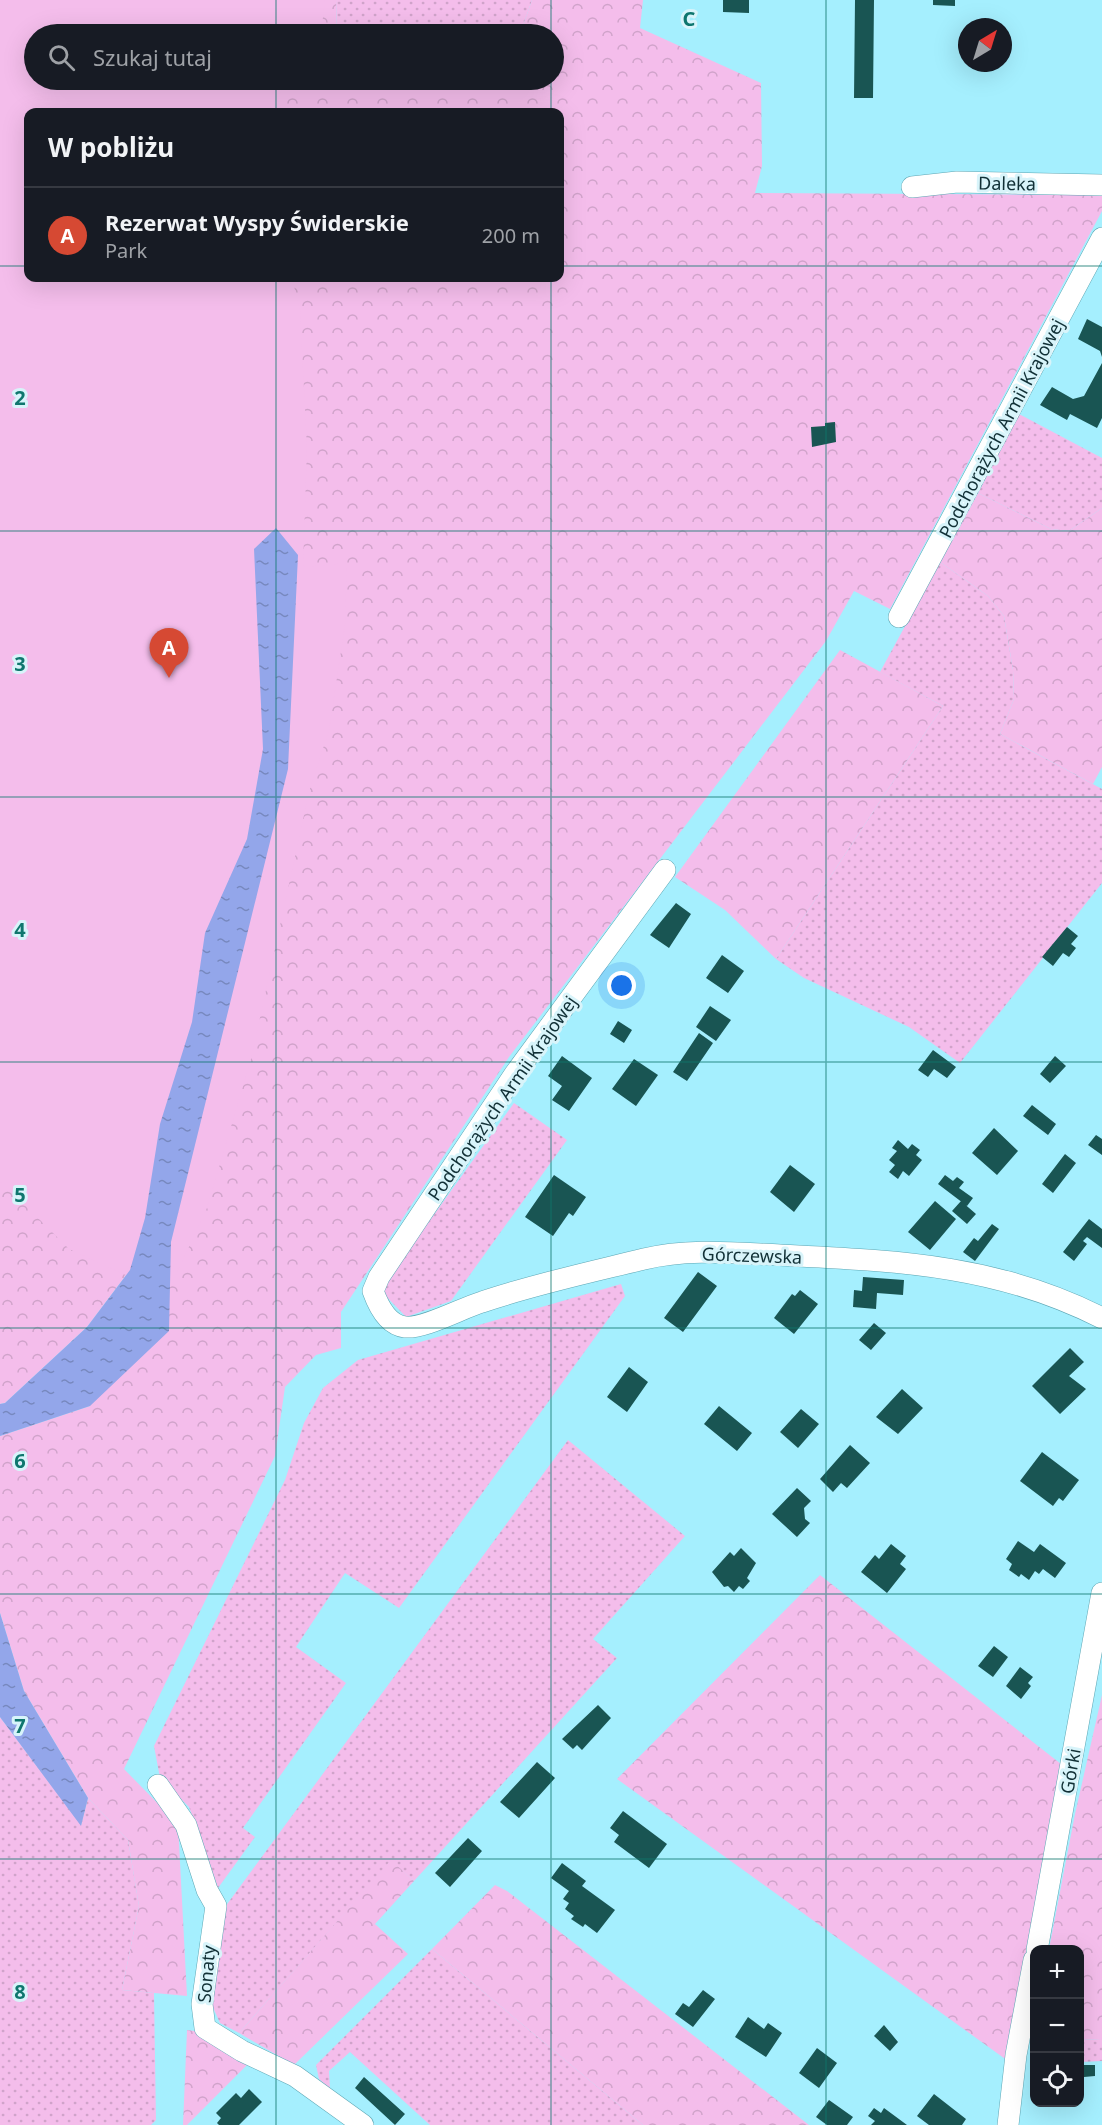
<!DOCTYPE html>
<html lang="pl">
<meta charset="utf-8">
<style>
body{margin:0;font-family:"Noto Sans",sans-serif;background:#242831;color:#f1f3f6}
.controls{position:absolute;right:18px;bottom:18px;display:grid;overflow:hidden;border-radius:12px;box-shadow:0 6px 24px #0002}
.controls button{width:54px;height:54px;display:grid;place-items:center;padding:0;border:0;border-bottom:2px solid #363941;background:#171b24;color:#f1f3f6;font:30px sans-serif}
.compass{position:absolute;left:958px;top:18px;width:54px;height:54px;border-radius:50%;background:#171b24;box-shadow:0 6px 24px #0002;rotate:38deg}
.you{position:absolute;left:622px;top:986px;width:21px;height:21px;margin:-15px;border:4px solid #fff;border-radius:50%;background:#1a73e8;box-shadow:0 0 0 9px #1a73e833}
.badge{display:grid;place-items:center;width:39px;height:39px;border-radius:50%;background:#d64933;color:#fff;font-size:20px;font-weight:700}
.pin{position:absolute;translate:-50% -50px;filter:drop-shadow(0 2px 3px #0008)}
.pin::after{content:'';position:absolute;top:32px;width:21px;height:18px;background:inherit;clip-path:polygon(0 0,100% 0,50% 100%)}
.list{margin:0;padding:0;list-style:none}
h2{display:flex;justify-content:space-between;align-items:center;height:78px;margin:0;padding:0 24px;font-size:26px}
h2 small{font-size:20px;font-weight:400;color:#9ea1a6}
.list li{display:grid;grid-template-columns:39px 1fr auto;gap:18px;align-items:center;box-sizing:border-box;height:96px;padding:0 24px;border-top:2px solid #363941}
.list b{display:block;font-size:22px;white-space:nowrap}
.list p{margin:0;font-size:20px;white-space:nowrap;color:#9ea1a6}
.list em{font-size:20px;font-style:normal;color:#9ea1a6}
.icon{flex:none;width:33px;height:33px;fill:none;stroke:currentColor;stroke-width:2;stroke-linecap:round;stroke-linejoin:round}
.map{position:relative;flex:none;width:1102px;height:2125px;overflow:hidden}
.search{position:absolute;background:#171b24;box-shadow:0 6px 24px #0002;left:24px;top:24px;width:540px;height:66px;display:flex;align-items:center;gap:15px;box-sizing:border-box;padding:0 21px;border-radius:33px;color:#9ea1a6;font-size:22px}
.panel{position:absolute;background:#171b24;box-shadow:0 6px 24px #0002;left:24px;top:108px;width:540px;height:174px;border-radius:12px}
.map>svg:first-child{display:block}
.grass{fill:url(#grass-dots)}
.forest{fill:url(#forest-crowns);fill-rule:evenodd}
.park{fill:#f4bdeb}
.water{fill:url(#water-ripples)}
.building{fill:#195553}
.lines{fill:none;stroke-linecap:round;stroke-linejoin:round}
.minor-casing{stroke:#5da6b4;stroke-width:22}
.minor{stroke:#fff;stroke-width:21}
.grid{fill:none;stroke:#0f766e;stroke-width:1.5;stroke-opacity:0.55}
.labels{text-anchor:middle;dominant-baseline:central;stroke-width:6;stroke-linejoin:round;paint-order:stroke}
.street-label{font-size:18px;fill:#113036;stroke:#d8f4fa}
.grid-label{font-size:20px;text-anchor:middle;font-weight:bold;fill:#0f766e;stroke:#d8f4fa;stroke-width:6;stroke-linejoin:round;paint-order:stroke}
</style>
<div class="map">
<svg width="1102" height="2125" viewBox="0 0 1102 2125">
<defs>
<pattern id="grass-dots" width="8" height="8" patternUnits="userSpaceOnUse" patternTransform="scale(1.5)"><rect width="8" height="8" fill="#f4bdeb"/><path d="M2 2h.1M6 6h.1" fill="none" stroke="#d0a3ca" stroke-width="1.8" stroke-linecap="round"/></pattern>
<pattern id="forest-crowns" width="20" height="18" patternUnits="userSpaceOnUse" patternTransform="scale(1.5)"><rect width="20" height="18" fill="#f4bdeb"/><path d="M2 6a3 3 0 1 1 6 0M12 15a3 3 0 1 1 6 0" fill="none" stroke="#d0a3ca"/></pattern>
<pattern id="water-ripples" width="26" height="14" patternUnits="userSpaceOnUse" patternTransform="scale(1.5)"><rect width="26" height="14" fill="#93a6ea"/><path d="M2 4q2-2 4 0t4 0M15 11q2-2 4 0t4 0" fill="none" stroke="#7788be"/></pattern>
</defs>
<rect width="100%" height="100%" fill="#a5effe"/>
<!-- grass -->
<path class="grass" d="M336,0H532L520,34H337Z
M1019,414L1102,458V508L1069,531L1051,529L978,493Z
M940,562L988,596L1004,616L1013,670L1014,699L1000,734L1102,789V883L960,1063L909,1027L804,978L776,959L943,706L880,672Z
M514,1103L567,1140L451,1301L406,1317L380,1290Z
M621,1284L625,1296L399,1608L345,1573L296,1647L346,1683L243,1828L255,1837L218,1888L189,1807L160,1778L154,1746L285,1480L304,1423L323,1388L358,1360Z
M568,1440L685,1536L593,1639L617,1658L414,1881L391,1861L239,2033L220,2023L211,2003L225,1907Z
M0,1717L81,1825L88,1798L128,1840L139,1906L122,1990L154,1993L156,2120L151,2125H0Z
M432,1949L643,2125H430L350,2052L329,2071L330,2089L319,2079L316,2065Z
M1080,2039L1102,2040V2061L1080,2062Z"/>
<!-- forest -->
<path class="forest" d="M0,0H336L337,34H34V80H554V34H520L532,0H643L640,28L761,83L762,166L755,193L1102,195V211L890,609L854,591L826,641L509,1057L341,1312V1348L316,1355L285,1387L275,1456L124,1769L178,1824L187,1996L122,1990L139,1906L128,1840L88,1798L24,1691L0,1613V1436L90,1406L130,1270L87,1327L5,1403L0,1404ZM28,112H560V278H28Z
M978,493L1051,529L1069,531L1102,508V767L1093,784L1000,734L1014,699L1013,670L1004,616L988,596L940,562Z
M840,650L943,706L776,959L725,910L675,877Z
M820,1575L1061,1764L1008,2061L617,1779Z
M1102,1695V2040H1101L1080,2039V1950L1049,1949L1075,1814Z
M391,1860L414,1881L375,1924L408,1954L294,2065L239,2033Z
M495,1885L507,1891L809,2125H643L432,1949Z
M187,2030L202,2032L248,2064L187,2125H183Z"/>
<!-- park -->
<path class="park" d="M0,0H325L321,34H34V80H285L273,112H28V278H292L300,310L307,448L303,567L347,563L345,625L329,730L309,792L251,1059L207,1208L167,1294L69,1249L2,1182L0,1183Z"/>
<!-- water -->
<path class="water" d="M276,528L298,555L288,769L171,1242L169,1331L90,1406L0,1436V1404L5,1403L87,1327L130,1270L145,1218L160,1124L192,1022L205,933L247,839L263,749L254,549Z
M0,1613L24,1691L88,1798L81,1826L0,1717Z"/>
<!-- building -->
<path class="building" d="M723,0H749V13L723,12Z
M855,0H874L873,98H854Z
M933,0H955V6L933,5Z
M1087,319L1102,327V357L1100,351L1078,339Z
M1102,363V418L1097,428L1070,414L1067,420L1040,405L1052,387L1073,399L1084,396Z
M835,422L836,442L812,447L811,427L825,426V423Z
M676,903L691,914L669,948L650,935Z
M1067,927L1078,936L1071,944L1076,948L1069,957L1063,953L1053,966L1042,957Z
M722,955L744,971L728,993L706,978Z
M710,1006L731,1020L716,1041L696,1027Z
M618,1021L632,1030L624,1043L610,1034Z
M699,1033L713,1043L687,1081L673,1072Z
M933,1050L956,1067L947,1078L934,1069L928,1077L918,1070Z
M562,1056L592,1078L569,1111L552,1100L562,1086L548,1076Z
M1055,1056L1066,1066L1050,1083L1040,1074Z
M634,1059L658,1075L636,1106L612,1089Z
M1032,1105L1056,1124L1048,1135L1023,1116Z
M994,1128L1018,1151L997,1175L972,1153Z
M1096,1135L1102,1139V1155L1088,1145Z
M898,1140L908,1149L912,1144L920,1150L916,1155L922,1160L909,1176L903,1171L898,1179L889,1172L895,1165L889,1160L897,1151L892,1148Z
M1065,1154L1076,1163L1053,1193L1042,1184Z
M790,1165L815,1184L794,1212L770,1192Z
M554,1175L586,1197L573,1216L569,1213L553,1236L525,1217Z
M945,1175L953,1181L957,1177L964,1182L959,1188L973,1198L967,1206L938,1184Z
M935,1201L956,1219L930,1250L908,1232Z
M961,1201L976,1214L967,1224L952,1211Z
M1089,1219L1102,1229V1248L1087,1237L1083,1241L1087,1244L1074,1261L1063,1252Z
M992,1224L999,1229L975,1261L963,1252L974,1238L978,1241Z
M698,1272L717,1286L683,1332L664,1318Z
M863,1277L904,1280L903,1295L877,1293L876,1309L853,1307L854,1290L862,1291Z
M800,1290L818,1304L794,1334L774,1318L792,1294L795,1296Z
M874,1323L886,1333L871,1350L859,1340Z
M1070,1348L1084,1362L1069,1376L1086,1389L1060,1414L1032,1386Z
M629,1367L648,1382L627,1412L607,1397Z
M902,1389L923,1408L898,1434L876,1417Z
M719,1406L752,1433L737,1451L704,1424Z
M801,1409L819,1424L798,1448L780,1432Z
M850,1445L870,1463L847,1488L841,1483L833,1492L820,1479Z
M1042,1452L1079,1480L1063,1501L1059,1498L1053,1506L1020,1481Z
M797,1488L811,1501L804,1508L805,1519L810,1523L797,1537L772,1514Z
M1018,1541L1034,1552L1040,1544L1066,1563L1055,1578L1043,1569L1039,1574L1035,1571L1029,1580L1021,1574L1019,1577L1009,1570L1012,1564L1006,1559Z
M891,1544L906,1556L900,1564L906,1569L887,1593L861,1572L875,1555L879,1559Z
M741,1548L756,1563L747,1578L750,1581L743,1589L739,1586L734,1592L728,1586L724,1587L712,1572L730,1552L734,1556Z
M994,1646L1008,1657L993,1677L978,1666Z
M1020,1667L1033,1677L1028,1683L1031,1686L1021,1699L1006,1686Z
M598,1705L611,1718L582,1750L577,1745L573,1749L562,1739Z
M537,1762L555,1778L519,1818L500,1802Z
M623,1811L667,1844L649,1868L614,1842L619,1835L610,1828Z
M468,1838L482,1851L450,1887L435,1873Z
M562,1863L586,1881L582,1886L615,1910L597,1933L585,1924L583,1927L571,1919L574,1916L565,1909L569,1903L563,1899L569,1891L551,1878Z
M703,1990L715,1999L693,2027L675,2014L683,2003L689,2007Z
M748,2017L764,2029L768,2023L782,2033L766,2057L735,2037Z
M884,2025L898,2042L890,2051L874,2036Z
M817,2048L837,2063L819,2088L799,2073Z
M1080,2065H1095V2076L1084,2077V2083H1080Z
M364,2077L405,2114L395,2125L355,2088Z
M249,2089L262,2102L239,2125H219L217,2123L221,2118L216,2113L236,2093L241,2098Z
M934,2094L966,2119L962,2125H929L917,2116Z
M829,2100L853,2117L847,2125H827L816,2117Z
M874,2108L881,2113L884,2108L907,2125H871L875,2121L868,2116Z"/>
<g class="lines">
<defs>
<path id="minor" d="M912,187L957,182L1102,185
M899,617L1102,238
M665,870L514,1075L379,1277L373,1291C378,1305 388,1325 405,1327C424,1329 462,1308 482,1302C535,1284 591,1272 644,1259C688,1248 736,1253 780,1255C896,1261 996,1264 1102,1318
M158,1785L186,1825L207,1890L216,1906L202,2004L205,2028L242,2051L295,2076L363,2125
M1037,1950L1102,1593
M1008,2125L1016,2055L1034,1960"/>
</defs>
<!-- minor casing -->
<use href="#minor" class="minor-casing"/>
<!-- minor -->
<use href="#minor" class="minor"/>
</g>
<!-- grid -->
<path class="grid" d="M276,0V34M551,0V34M826,0V2125M276,80V112M551,80V112M0,266H28M560,266H1102M276,278V2125M551,278V2125M0,531H1102M0,797H1102M0,1062H1102M0,1328H1102M0,1594H1102M0,1859H1102"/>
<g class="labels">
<!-- street labels -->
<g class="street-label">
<text transform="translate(1007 183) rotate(1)">Daleka</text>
<text transform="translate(1001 428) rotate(-62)">Podchorążych Armii Krajowej</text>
<text transform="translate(502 1098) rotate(-55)">Podchorążych Armii Krajowej</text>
<text transform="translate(752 1255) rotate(2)">Górczewska</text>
<text transform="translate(1070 1771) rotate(-80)">Górki</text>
<text transform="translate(206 1974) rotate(-85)">Sonaty</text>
</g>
</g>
<g class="grid-label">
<text x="689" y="26">C</text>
<text x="20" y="405">2</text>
<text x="20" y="671">3</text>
<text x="20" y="937">4</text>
<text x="20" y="1202">5</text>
<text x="20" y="1468">6</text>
<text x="20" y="1733">7</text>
<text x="20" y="1999">8</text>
</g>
</svg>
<div class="controls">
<button>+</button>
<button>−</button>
<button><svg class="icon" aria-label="locate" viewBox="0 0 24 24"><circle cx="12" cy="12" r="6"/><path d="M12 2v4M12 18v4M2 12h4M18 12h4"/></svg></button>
</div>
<svg class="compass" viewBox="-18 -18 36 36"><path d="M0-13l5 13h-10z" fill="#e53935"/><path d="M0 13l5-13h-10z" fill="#9ea1a6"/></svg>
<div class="you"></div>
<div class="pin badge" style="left:169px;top:678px">A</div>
<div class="search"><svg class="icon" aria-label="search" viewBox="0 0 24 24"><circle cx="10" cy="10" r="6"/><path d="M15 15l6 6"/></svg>Szukaj tutaj</div>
<section class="panel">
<h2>W pobliżu<small></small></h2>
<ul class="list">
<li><span class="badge">A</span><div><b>Rezerwat Wyspy Świderskie</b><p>Park</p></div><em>200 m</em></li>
</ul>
</section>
</div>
